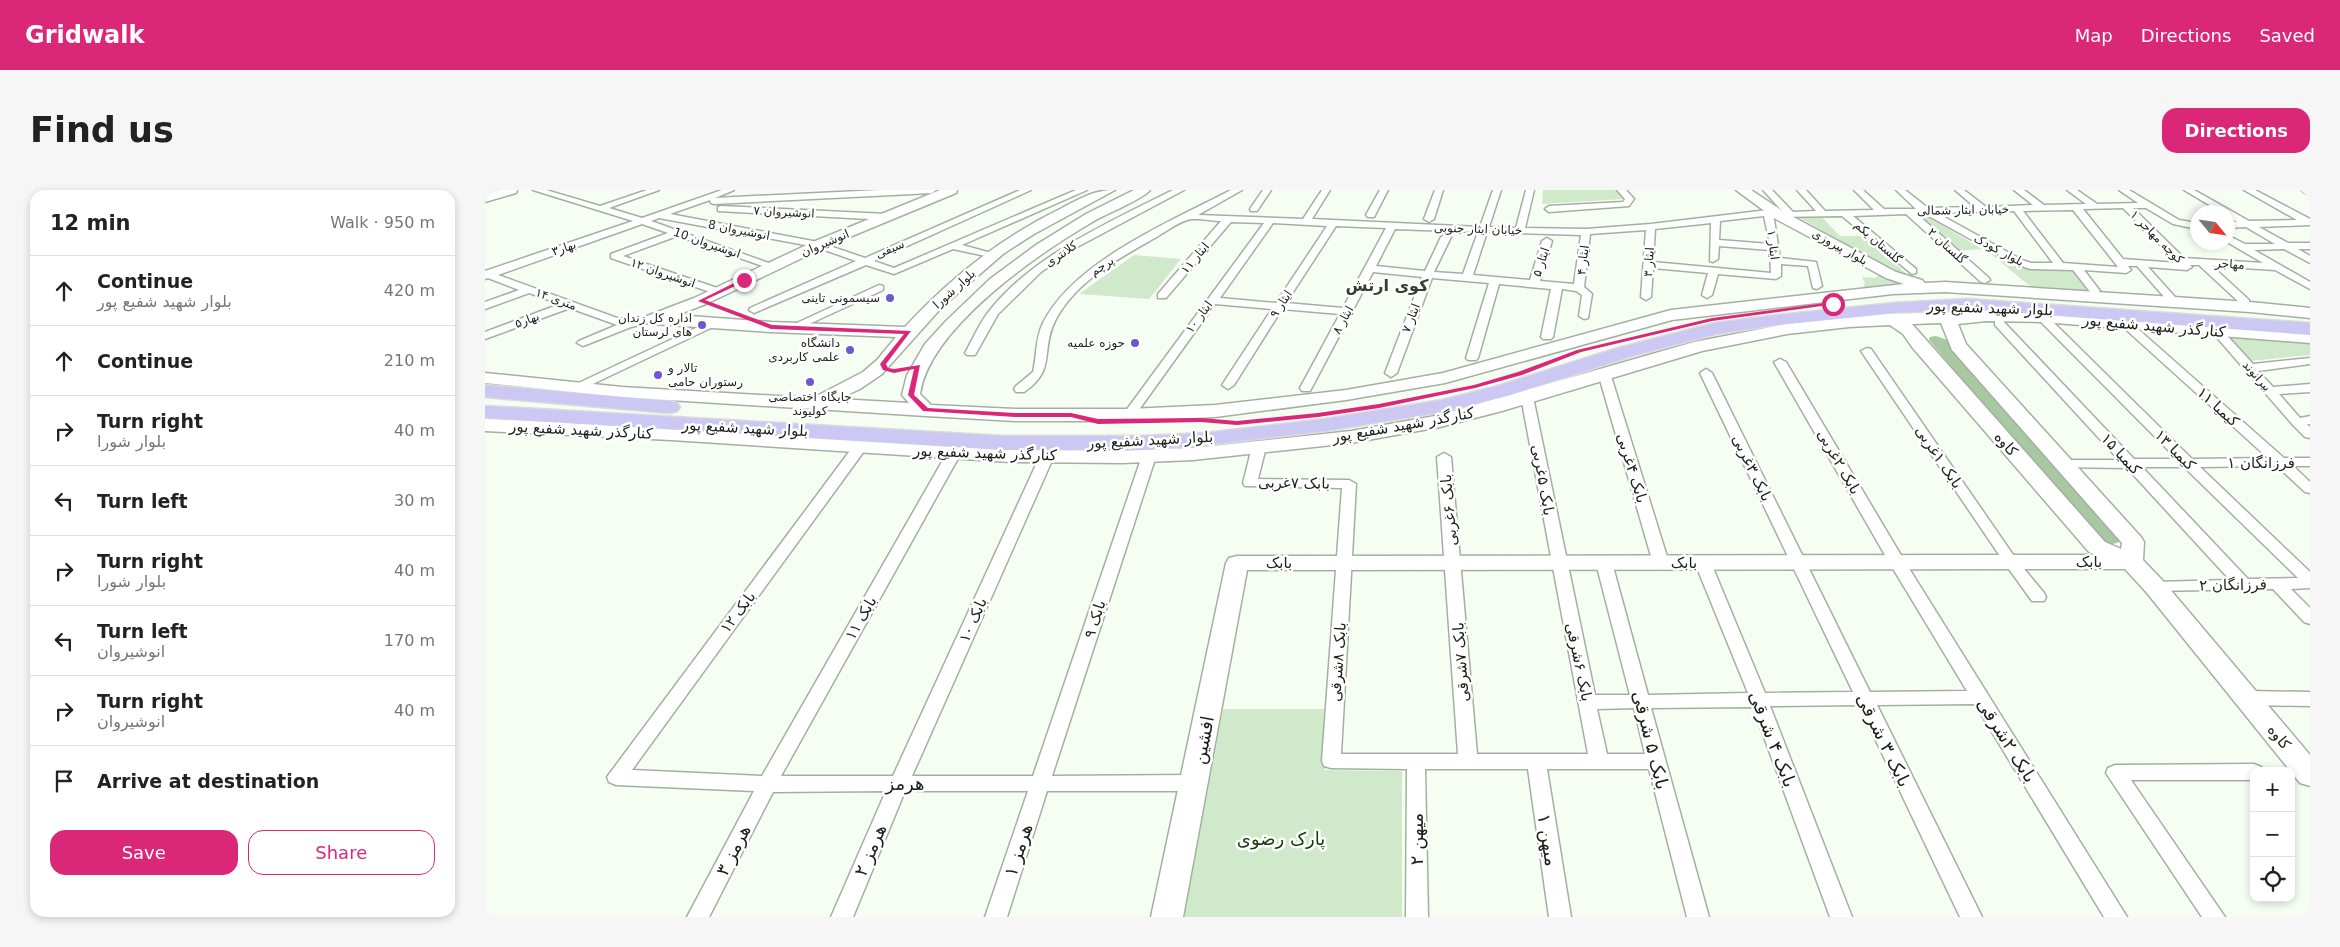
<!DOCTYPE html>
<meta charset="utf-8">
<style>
body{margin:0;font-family:"DejaVu Sans",Vazirmatn,sans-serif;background:#f6f6f6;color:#222}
.controls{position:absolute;right:15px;bottom:15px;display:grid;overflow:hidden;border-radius:10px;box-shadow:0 2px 8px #0003}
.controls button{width:45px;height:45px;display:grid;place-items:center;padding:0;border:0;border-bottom:1px solid #e0e0e0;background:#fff;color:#222;font:25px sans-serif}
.compass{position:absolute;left:1705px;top:15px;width:45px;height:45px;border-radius:50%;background:#fff;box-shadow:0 2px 8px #0003;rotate:119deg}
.stop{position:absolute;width:15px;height:15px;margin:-11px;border:4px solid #db2777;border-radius:50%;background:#fff}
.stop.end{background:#db2777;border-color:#fff;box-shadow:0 1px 5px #0008}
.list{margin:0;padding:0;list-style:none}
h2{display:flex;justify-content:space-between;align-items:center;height:65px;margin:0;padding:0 20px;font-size:21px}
h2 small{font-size:16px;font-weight:400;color:#767676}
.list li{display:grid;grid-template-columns:32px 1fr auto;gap:15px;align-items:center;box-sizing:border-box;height:70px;padding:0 20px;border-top:1px solid #e0e0e0}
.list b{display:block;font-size:19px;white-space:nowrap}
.list p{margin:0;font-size:16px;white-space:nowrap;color:#767676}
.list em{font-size:16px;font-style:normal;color:#767676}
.actions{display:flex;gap:10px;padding:15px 20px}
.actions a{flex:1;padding:11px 0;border:1px solid #db2777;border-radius:15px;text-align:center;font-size:18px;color:#db2777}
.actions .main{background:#db2777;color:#fff}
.icon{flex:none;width:28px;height:28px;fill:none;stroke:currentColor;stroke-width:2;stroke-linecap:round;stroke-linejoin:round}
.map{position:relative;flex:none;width:1825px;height:727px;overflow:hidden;border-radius:15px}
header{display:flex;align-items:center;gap:30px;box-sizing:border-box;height:70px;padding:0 25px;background:#db2777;color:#fff}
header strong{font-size:24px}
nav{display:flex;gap:28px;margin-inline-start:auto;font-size:18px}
.intro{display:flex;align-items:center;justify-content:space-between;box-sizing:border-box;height:120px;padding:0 30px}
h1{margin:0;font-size:35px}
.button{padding:12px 22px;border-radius:15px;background:#db2777;color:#fff;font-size:18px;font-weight:700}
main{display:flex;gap:30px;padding:0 30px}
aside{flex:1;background:#fff;border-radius:15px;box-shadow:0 2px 8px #0003}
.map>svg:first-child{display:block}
.green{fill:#d0e9cb}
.forest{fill:#a8c8a1}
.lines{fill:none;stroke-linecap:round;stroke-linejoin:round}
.street-casing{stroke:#a3b0a1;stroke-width:3}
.secondary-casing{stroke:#a3b0a1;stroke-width:3}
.primary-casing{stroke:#dbdbdb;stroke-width:3}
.street{fill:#fff;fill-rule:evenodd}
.secondary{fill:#fff;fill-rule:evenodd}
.primary{fill:#cbc8f4;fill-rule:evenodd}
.route{fill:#db2777}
.poi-dot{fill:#6e57d1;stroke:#fff;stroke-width:2}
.labels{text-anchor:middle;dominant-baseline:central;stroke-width:5;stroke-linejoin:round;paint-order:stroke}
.far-street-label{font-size:12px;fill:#1c201b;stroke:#fff}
.far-poi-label{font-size:12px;fill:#1c201b;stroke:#fff;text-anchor:end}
.street-label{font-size:15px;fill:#1c201b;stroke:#fff}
.far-district-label{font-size:16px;font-weight:bold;fill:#333e31;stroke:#fff}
.near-street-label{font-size:18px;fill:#1c201b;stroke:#fff}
.near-park-label{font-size:18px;fill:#123d08;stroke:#fff}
</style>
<header>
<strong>Gridwalk</strong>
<nav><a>Map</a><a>Directions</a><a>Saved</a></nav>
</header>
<div class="intro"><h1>Find us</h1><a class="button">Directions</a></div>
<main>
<aside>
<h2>12 min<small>Walk · 950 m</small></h2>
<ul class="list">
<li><svg class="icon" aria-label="ahead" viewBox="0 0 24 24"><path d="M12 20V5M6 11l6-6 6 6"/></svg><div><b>Continue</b><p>بلوار شهید شفیع پور</p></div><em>420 m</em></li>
<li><svg class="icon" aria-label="ahead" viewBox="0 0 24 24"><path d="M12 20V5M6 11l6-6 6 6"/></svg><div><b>Continue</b></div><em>210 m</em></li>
<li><svg class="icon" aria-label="right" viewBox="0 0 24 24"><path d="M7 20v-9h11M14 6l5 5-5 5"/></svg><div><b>Turn right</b><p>بلوار شورا</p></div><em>40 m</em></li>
<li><svg class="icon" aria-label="left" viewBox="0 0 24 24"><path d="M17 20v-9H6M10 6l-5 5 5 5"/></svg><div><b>Turn left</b></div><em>30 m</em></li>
<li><svg class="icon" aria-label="right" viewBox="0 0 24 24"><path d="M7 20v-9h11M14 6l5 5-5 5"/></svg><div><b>Turn right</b><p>بلوار شورا</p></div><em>40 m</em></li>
<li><svg class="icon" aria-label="left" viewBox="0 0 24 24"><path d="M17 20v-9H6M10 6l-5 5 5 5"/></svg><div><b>Turn left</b><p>انوشیروان</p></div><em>170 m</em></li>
<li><svg class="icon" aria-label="right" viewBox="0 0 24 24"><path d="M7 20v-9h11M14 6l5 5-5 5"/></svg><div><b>Turn right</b><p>انوشیروان</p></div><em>40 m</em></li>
<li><svg class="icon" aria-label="arrive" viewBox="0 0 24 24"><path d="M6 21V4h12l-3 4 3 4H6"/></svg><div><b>Arrive at destination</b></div></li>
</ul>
<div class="actions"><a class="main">Save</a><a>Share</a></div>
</aside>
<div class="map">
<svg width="1825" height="727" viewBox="0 0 1825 727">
<rect width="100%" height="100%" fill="#f6fef4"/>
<!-- green -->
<path class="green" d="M1058,0H1133L1139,9L1057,14Z
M1425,21H1433L1497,59L1471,61Z
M1306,23H1333L1355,46H1380L1425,87H1419Z
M1500,59H1505L1532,77L1590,79L1608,103L1547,98Z
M649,65L696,69L664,109L594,104Z
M1394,85L1425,96L1377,100L1380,93L1377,87L1390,88Z
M1740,147L1825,153V165L1764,171Z
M738,519H845L840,580L917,581V727H699Z"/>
<!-- forest -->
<path class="forest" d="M1451,146L1465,151L1637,351L1625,355L1609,347L1444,150L1445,147Z"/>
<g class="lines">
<defs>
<path id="street" d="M48,0H61L115,16L162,0H174L124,18L157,28L237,0H249L230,8L395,0H451L447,3L229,14L226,13L225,10L185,24L333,52L380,68L535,0H546L389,71L409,78L591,0H602L477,55L510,64V68L468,59L409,84L381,75L269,123L264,120L265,118L371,71L331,57L174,28L166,31L292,76L291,78H283L192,46L138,66L238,100V104L234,105L126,68V64L183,43L157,34L13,85L143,132L168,126L173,129L172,131L146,137L98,156L92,153L94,151L132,135L85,118L0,149V142L75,114L44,103L0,119V112L34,100L3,88L0,89V81L148,31Z
M688,0H699L594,56L556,82L513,124L490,165H482L480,163C488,149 495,132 505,120C550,64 625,32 688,0Z
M746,0H757L713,25L818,29L837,0H845L827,29L995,37L1008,0H1016L1004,37L1031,38L1041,0H1049L1040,38L1101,39L1166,34L1283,20L1288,23L1295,68L1331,72L1337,96L1332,99L1328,98L1323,76L1296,74V86L1291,89L1233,84L1227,105L1222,108L1217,105L1223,83L1168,78L1166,107L1161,110L1156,107L1161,40L1105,44L1099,97L1107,104L1103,128L1099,129L1094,126L1097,105L1091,101L1077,99L1068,147L1066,149H1058L1056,147L1066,99L1014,94L993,168L991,170H983L981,168L1004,93L947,88L912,183L906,187L900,183L937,87L888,82L825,201H817L815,198L855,124L797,119L749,195L743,199L737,195L787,119L730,114L648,228H640L638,225L640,222L779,33L746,32L681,108H673V104L736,31C726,31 711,27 702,30C690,34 679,43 668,49C631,70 590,92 570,131C555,161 572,180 539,202H531L529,199L531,196L548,182C552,165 550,149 558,133C589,71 687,31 746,0ZM1279,26L1285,54L1234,50L1235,31ZM788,33L842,36L791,113L735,108ZM1226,33L1225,71L1228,72L1233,69L1234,56L1285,60L1286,83L1168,72L1170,39ZM851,36L901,38L858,118L801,113ZM910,39L993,42L978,84L949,82L966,47L961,44L956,47L940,81L891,76ZM1002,42L1096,45L1089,94L1055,91L1067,51L1062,48L1057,51L1045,90L988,85Z
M778,0H786L772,21H766L765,19Z
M895,0H903L889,27H883L881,25Z
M950,0H958L949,29L944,32L939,29Z
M1132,0H1141L1149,9L1144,16L1064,22L1060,19L1064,16L1138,12L1140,9Z
M1278,0H1287L1308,22L1331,21L1312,0H1321L1340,21L1389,20L1369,0H1378L1399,19H1431L1411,0H1420L1443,18L1490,17L1470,0H1479L1501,17L1548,15L1529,0H1539L1559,15L1601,14L1582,0H1592L1612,14L1653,13L1634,0H1644L1694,30L1712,33V39L1688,34L1661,18H1648L1699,68L1778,73L1742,52V45L1760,54H1790L1761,37L1742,38V32H1752L1742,26V22H1736L1699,0H1709L1764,31L1812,30L1759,0H1770L1825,29V35L1774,37L1803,53H1825V59H1813L1825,66V73L1799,59L1769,60L1825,92V99L1790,80L1727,76L1764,110V114H1756L1714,75H1705L1707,77L1702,80L1663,77L1690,107L1685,110L1681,109L1652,76H1643L1646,80L1641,83L1599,80L1615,101L1610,104L1606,103L1588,80L1545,79L1531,74L1440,24H1432L1504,88L1505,90L1500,93L1496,92L1421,24L1368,26L1431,79V83L1427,84L1357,26L1291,27V23L1298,22ZM1638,18L1693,73L1638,69L1598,19ZM1588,20L1633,77L1578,73L1538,21ZM1529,21L1568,73H1546L1537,70L1452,23Z
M1816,0H1825V6Z
M236,16L402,24L407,27L402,30L233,21V17Z
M394,95L398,96V100L311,140H303L301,138Z
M1557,124L1561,125L1707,269L1783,268L1637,136V132H1645L1799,268H1825V276H1808L1825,292V303L1820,302L1792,276L1715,277L1825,382V398L1806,399L1825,418V434L1819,432L1788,399L1664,401L1662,397L1664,393L1670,392L1745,390L1642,278L1571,277L1569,274L1571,271L1576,270H1634L1510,135V131H1518L1649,269H1692L1553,129V125ZM1657,277H1699L1813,388L1763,389Z
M228,130L232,131V135L95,200L91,201L85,197Z
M1732,138L1736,139L1768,174L1825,168V174L1773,181L1788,197L1825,194V202L1794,204L1815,228L1825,226V234H1822L1825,237V248L1820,247L1808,235L1728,143L1726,141Z
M1382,158L1386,159L1531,369L1559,403L1561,407L1559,411H1547L1521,375L1376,161Z
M1295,169L1301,172L1420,372L1642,727H1619L1490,514L1392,515L1497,727H1475L1374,515L1285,516L1367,727H1345L1268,517L1166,518L1224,727H1202L1164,579H1062L1086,727H1064L1043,579H940L943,727H921L922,579L846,578L839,576L837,571L857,298L760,296L758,293L767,257L774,253L781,257L773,289L864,290L871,294L856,564H973L952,267L959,263L966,267L992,564H1103L1036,207L1042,203L1048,207L1110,505H1145L1111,373L1114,370H1124L1127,373L1163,505L1263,503L1210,373L1213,370H1223L1226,373L1280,503L1368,502L1215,183L1221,179L1227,183L1385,502L1482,501L1404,372L1289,172ZM1149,518L1160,564H1122L1112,519Z
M1119,179L1125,183L1184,373L1181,376H1171L1168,373L1113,183Z
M375,253L382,257L147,580L277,586L462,263L469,259L476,263L296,586H408L555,266L562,262L569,266L427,586H548L657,266L664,262L671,266L567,586L709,585L716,588L719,593L716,598L709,601H562L522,727H500L543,601H420L368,727H346L401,601L288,602L224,727H202L269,601L131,595L124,592L122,587L370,254Z
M1763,501L1825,502V516L1763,515L1757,513L1754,508L1757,503Z
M1769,574L1776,577L1778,581H1769V590H1646L1740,727H1717L1621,583L1623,578L1630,575Z"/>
<path id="secondary" d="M12,0H32L31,3L0,12V4Z
M455,0H472L471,3L338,58L221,114L192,125L286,132L420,137C465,88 517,47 577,18C596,8 609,0 630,0L549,44L518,64L457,117L397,184L375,199L353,209L424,213L417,205L422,185L440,154L461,131L505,89L551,55L601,24L649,0H665C658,9 621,24 609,31C554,63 444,138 435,204L446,215L530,219H644L730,215L861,200L958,183L1186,120L1419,94L1401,88L1289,28L1251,0H1266L1299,22L1411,82L1437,90L1440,93L1460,92L1765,112L1825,118V128L1765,122L1460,102L1408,104L1187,130L960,193L861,210L730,227L644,231H530L441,226L137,207L0,193V183L137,197L328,208L378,182L392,170L411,147L286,142L168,134L162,132L160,129L162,126L209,108L328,52Z
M1501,121L1557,122L1825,143V153L1557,132L1501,131L1473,134L1481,154L1656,347L1659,352L1658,370L1678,391L1825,565V596L1815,593L1662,403L1640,379L762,380L698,727H666L741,373L744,368L752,366L1610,365L1604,362L1427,157L1418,144L1405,135L1364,137L1302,144L1217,161L1017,221L955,237L866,253L708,270L638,273L525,272L186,250L0,241V229L186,238L525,260L638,261L708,258L866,241L955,225L1209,152L1302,134L1403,124ZM1456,133L1467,160L1637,353L1636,359L1620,352L1427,134Z"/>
<path id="primary" d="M1482,109L1825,133V145L1482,119L1409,123L1284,136L1231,144L1147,166L1022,206L957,222L840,241L721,255L659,260H517L0,228V216L517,246H659L721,243L840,229L957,210L1009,197L1133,158L1230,133L1284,126L1409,113Z
M0,195L185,211L192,213L195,217L192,221L185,223L0,207Z"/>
</defs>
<!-- street casing -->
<use href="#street" class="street-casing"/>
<!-- secondary casing -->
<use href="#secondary" class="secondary-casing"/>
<!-- primary casing -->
<use href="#primary" class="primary-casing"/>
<!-- street -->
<use href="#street" class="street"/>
<!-- secondary -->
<use href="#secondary" class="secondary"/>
<!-- primary -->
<use href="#primary" class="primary"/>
</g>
<!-- route -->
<path class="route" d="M259,88L261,91L220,110L287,135L426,141L401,174L403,178L409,179L435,175L429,205L443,218L530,223H586L613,229L716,228L752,231L833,223L894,214L989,195L1033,182L1092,160L1227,128L1348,112L1351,114L1227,131L1096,162L1037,185L990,198L894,218L833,227L752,235L716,232L613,234L586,227H530L438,221L423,205L429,179L409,183L398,180L395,174L419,144L286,139L213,111Z"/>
<!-- markers -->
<g class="poi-dot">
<circle cx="405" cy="108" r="5"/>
<circle cx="217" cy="135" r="5"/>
<circle cx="650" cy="153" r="5"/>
<circle cx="365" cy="160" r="5"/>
<circle cx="173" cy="185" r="5"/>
<circle cx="325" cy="192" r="5"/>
</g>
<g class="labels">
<!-- far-street labels -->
<g class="far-street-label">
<text transform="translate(1478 20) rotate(-1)">خیابان ایثار شمالی</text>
<text transform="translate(299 22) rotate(3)">انوشیروان ۷</text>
<text transform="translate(993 39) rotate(2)">خیابان ایثار جنوبی</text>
<text transform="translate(254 40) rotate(11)">انوشیروان 8</text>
<text transform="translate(1672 47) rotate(45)">کوچه مهاجر ۱</text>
<text transform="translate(1393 52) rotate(41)">گلستان یکم</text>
<text transform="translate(222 53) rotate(19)">انوشیروان 10</text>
<text transform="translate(340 53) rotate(-23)">انوشیروان</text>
<text transform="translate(1288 55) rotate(83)">ایثار ۱</text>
<text transform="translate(1462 56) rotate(42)">گلستان ۲</text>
<text transform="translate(1355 57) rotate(29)">بلوار پیروزی</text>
<text transform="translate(79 58) rotate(-19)">بهار۳</text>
<text transform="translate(405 59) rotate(-23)">سیفی</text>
<text transform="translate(1514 60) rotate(28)">بلوار کودک</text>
<text transform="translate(576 64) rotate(-34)">کلانتری</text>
<text transform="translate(710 68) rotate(-50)">ایثار ۱۱</text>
<text transform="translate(1098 70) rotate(-83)">ایثار ۴</text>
<text transform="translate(1056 72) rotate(-72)">ایثار ۵</text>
<text transform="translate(1164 72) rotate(-86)">ایثار ۳</text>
<text transform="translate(1745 74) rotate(4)">مهاجر</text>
<text transform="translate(617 76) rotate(-33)">پرچم</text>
<text transform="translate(178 83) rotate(19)">انوشیروان ۱۲</text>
<text transform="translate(469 99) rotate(-42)">بلوار شورا</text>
<text transform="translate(71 109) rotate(20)">۱۴ متری</text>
<text transform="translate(796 114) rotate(-57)">ایثار ۹</text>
<text transform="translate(714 127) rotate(-54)">ایثار ۱۰</text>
<text transform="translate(926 128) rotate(-69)">ایثار ۷</text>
<text transform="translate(42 130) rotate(-21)">بهار۵</text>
<text transform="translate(858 130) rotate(-61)">ایثار ۸</text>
<text transform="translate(1772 186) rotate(48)">بیرانوند</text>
</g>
<!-- far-poi labels -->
<g class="far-poi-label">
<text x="395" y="108">سیسمونی تاینی</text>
<text x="207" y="128">اداره کل زندان<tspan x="207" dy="14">های لرستان</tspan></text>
<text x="355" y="153">دانشگاه<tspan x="355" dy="14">علمی کاربردی</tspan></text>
<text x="640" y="153">حوزه علمیه</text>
<text x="183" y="178" text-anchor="start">تالار و<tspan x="183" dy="14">رستوران حامی</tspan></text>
<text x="325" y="207" text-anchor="middle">جایگاه اختصاصی<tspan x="325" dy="14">کولیوند</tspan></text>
</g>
<!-- street labels -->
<g class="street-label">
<text transform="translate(1505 118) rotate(2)">بلوار شهید شفیع پور</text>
<text transform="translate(1669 136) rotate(5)">کنارگذر شهید شفیع پور</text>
<text transform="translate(1733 217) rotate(42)">کیمیا ۱۱</text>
<text transform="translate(918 235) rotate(-10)">کنارگذر شهید شفیع پور</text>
<text transform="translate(260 238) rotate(3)">بلوار شهید شفیع پور</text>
<text transform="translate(96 240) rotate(3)">کنارگذر شهید شفیع پور</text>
<text transform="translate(665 250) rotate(-3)">بلوار شهید شفیع پور</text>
<text transform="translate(1521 254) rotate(49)">کاوه</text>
<text transform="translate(1690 260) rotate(45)">کیمیا ۱۳</text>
<text transform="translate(500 263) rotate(2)">کنارگذر شهید شفیع پور</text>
<text transform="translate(1636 264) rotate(47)">کیمیا ۱۵</text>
<text transform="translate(1454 267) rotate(56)">بابک ۱غربی</text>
<text transform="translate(1354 272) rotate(60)">بابک ۲غربی</text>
<text x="1776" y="273">فرزانگان ۱</text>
<text transform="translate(1147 278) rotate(73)">بابک ۴غربی</text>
<text transform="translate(1267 278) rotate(64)">بابک ۳غربی</text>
<text transform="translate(1058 290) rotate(80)">بابک ۵غربی</text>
<text transform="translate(809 293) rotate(1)">بابک ۷غربی</text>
<text transform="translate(964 320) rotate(-95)">بابک ۶غربی</text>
<text x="1604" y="372">بابک</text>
<text x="794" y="373">بابک</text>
<text x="1199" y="373">بابک</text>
<text transform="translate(1748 395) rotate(-1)">فرزانگان ۲</text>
<text transform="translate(253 422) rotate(-53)">بابک ۱۲</text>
<text transform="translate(376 428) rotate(-60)">بابک ۱۱</text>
<text transform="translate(610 429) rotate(-72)">بابک ۹</text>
<text transform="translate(488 430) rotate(-66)">بابک ۱۰</text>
<text transform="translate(853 472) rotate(-86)">بابک ۸شرقی</text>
<text transform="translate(976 472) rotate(-94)">بابک ۷شرقی</text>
<text transform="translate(1094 472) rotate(78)">بابک ۶شرقی</text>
<text transform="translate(1794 547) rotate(51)">کاوه</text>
</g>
<!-- far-district labels -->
<g class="far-district-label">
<text x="902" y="95">کوی ارتش</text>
</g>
<!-- near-street labels -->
<g class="near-street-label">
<text transform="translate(1288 549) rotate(69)">بابک ۴ شرقی</text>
<text transform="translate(718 550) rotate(-79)">افشین</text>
<text transform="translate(1166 550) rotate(76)">بابک ۵ شرقی</text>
<text transform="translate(1399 550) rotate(64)">بابک ۳ شرقی</text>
<text transform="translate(1522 550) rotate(58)">بابک ۲شرقی</text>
<text x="420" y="593">هرمز</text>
<text transform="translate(931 649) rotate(-90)">میهن ۲</text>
<text transform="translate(1063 650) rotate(81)">میهن ۱</text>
<text transform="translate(248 660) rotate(-63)">هرمز ۳</text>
<text transform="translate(385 660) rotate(-67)">هرمز ۲</text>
<text transform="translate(533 660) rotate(-72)">هرمز ۱</text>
</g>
<!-- near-park labels -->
<g class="near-park-label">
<text x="796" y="648">پارک رضوی</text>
</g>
</g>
</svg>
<div class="controls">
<button>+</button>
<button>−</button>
<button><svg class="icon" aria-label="locate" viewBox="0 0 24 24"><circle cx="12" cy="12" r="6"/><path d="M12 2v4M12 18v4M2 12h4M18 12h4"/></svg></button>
</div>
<svg class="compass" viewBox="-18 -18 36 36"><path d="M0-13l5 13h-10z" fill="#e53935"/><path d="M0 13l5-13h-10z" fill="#767676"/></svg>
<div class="stop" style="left:1348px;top:114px"></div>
<div class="stop end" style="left:259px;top:90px"></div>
</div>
</main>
